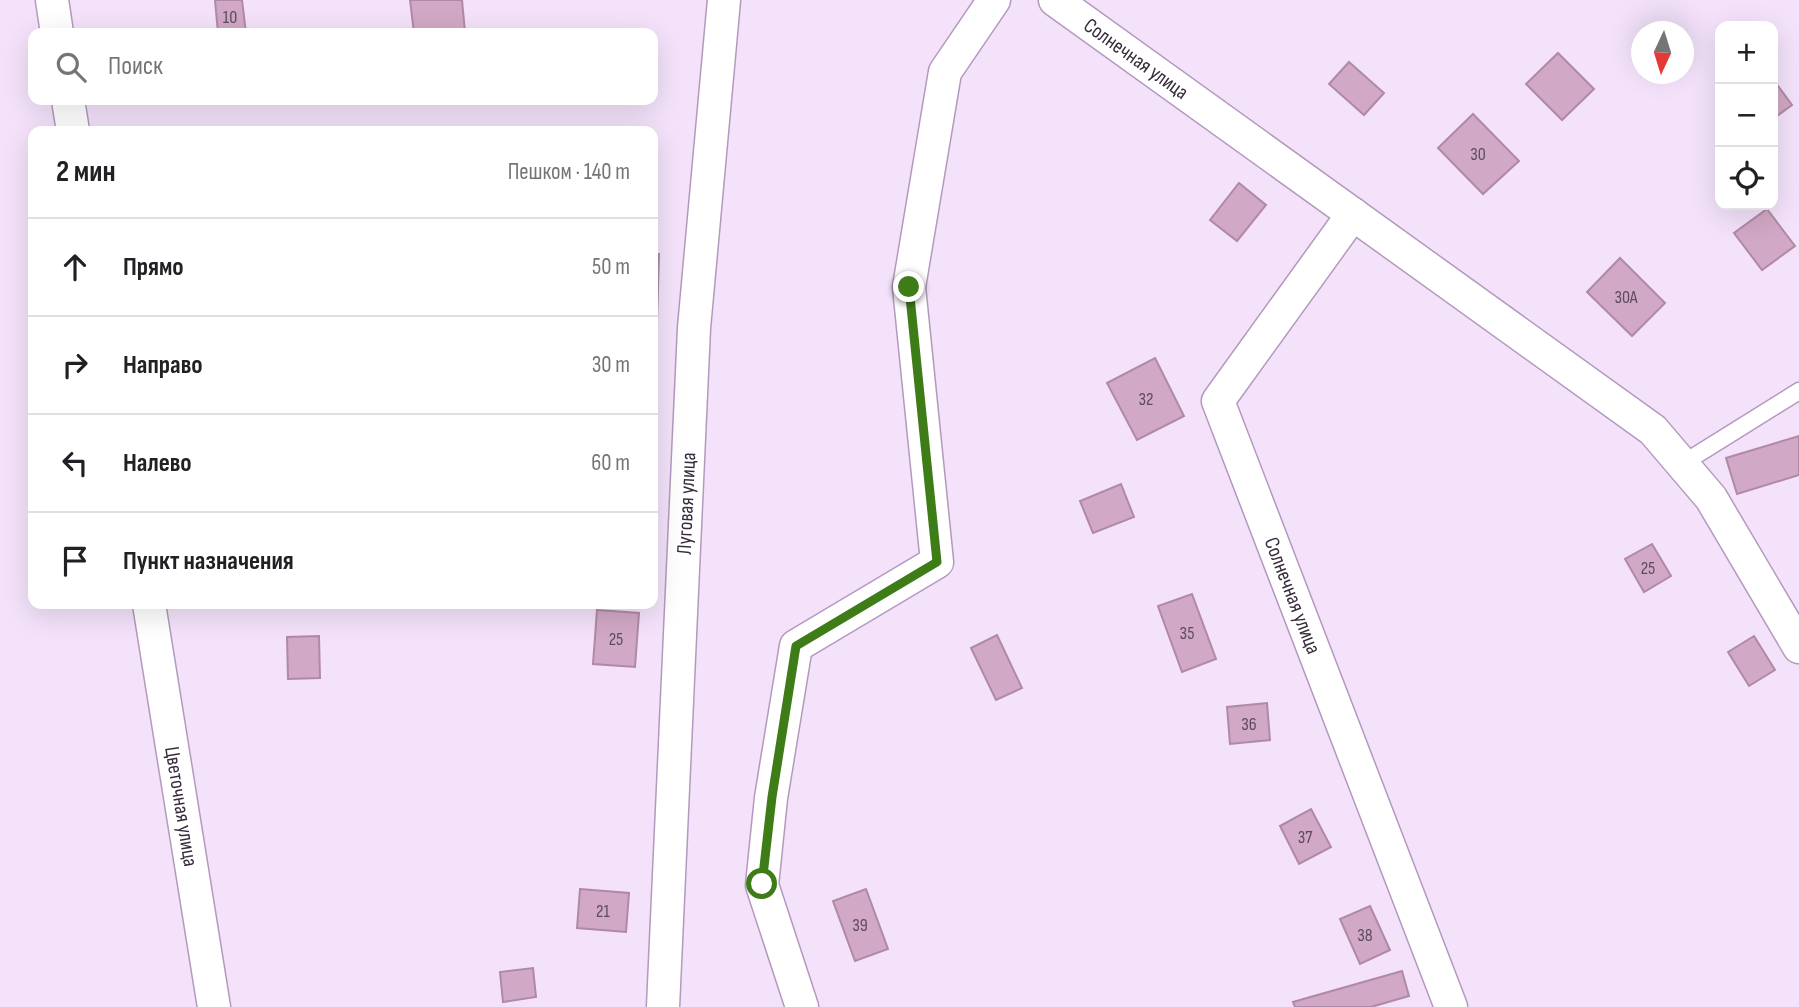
<!DOCTYPE html>
<html lang="ru">
<meta charset="utf-8">
<style>
body{margin:0;font-family:"Sofia Sans Condensed",sans-serif;background:#f6f6f6;color:#202124}
.controls{position:absolute;right:21px;top:21px;display:grid;overflow:hidden;border-radius:14px;box-shadow:0 7px 28px #0002}
.controls button{width:63px;height:63px;display:grid;place-items:center;padding:0;border:0;border-bottom:2px solid #e0e0e0;background:#fff;color:#202124;font:35px sans-serif}
.compass{position:absolute;left:1631px;top:21px;width:63px;height:63px;border-radius:50%;background:#fff;box-shadow:0 7px 28px #0002;rotate:184deg}
.stop{position:absolute;width:21px;height:21px;margin:-16px;border:5px solid #3e7c18;border-radius:50%;background:#fff}
.stop.end{background:#3e7c18;border-color:#fff;box-shadow:0 2px 7px #0008}
.list{margin:0;padding:0;list-style:none}
h2{display:flex;justify-content:space-between;align-items:center;height:91px;margin:0;padding:0 28px;font-size:30px}
h2 small{font-size:23px;font-weight:400;color:#757577}
.list li{display:grid;grid-template-columns:46px 1fr auto;gap:21px;align-items:center;box-sizing:border-box;height:98px;padding:0 28px;border-top:2px solid #e0e0e0}
.list b{display:block;font-size:26px;white-space:nowrap}
.list em{font-size:23px;font-style:normal;color:#757577}
.icon{flex:none;width:38px;height:38px;fill:none;stroke:currentColor;stroke-width:2;stroke-linecap:round;stroke-linejoin:round}
.map{position:relative;flex:none;width:1799px;height:1007px;overflow:hidden}
.search{position:absolute;background:#fff;box-shadow:0 7px 28px #0002;left:28px;top:28px;width:630px;height:77px;display:flex;align-items:center;gap:18px;box-sizing:border-box;padding:0 24px;border-radius:14px;color:#757577;font-size:26px}
.panel{position:absolute;background:#fff;box-shadow:0 7px 28px #0002;left:28px;top:126px;width:630px;height:483px;border-radius:14px}
.map>svg:first-child{display:block}
.building{fill:#d1a8c5;stroke:#b089a5;stroke-width:2}
.lines{fill:none;stroke-linecap:round;stroke-linejoin:round}
.service-casing{stroke:#b499be;stroke-width:19}
.minor-casing{stroke:#b499be;stroke-width:35}
.service{stroke:#fff;stroke-width:16}
.minor{stroke:#fff;stroke-width:32}
.route{stroke:#3e7c18;stroke-width:9}
.labels{text-anchor:middle;dominant-baseline:central;stroke-width:7;stroke-linejoin:round;paint-order:stroke}
.number-label{font-size:18px;fill:#5e4c5e}
.street-label{font-size:21px;fill:#382d3c;stroke:#f3e2fa}
</style>
<div class="map">
<svg width="1799" height="1007" viewBox="0 0 1799 1007">
<rect width="100%" height="100%" fill="#f3e2fa"/>
<!-- building -->
<path class="building" d="M215,0H242L246,33H218Z
M410,0H462L465,32L414,33Z
M1558,53L1594,89L1562,120L1526,84Z
M1349,62L1384,93L1364,115L1329,84Z
M1773,79L1792,105L1773,119Z
M1473,114L1519,161L1483,194L1438,148Z
M1239,183L1266,205L1237,241L1210,220Z
M1767,209L1795,246L1762,270L1734,233Z
M653,253L659,254L657,324H653Z
M1620,258L1665,303L1632,336L1587,292Z
M1155,358L1184,416L1137,440L1107,383Z
M1799,436V475L1737,494L1726,458Z
M1121,484L1134,517L1093,533L1080,501Z
M1652,544L1671,576L1644,592L1625,559Z
M1192,594L1216,659L1182,672L1158,606Z
M597,610L639,613L635,667L593,664Z
M997,635L1022,688L996,700L971,648Z
M319,636L320,678L288,679L287,637Z
M1754,636L1775,670L1749,686L1728,652Z
M1267,703L1270,740L1230,744L1227,707Z
M1311,809L1331,847L1299,864L1280,826Z
M580,889L629,893L626,932L577,928Z
M866,889L888,949L855,961L833,901Z
M1370,906L1390,950L1360,964L1340,919Z
M533,968L536,997L503,1002L500,972Z
M1402,971L1409,996L1371,1007H1295L1293,1002Z"/>
<g class="lines">
<defs>
<path id="service" d="M1682,464L1799,391"/>
<g id="minor">
<path d="M52,0L57,33"/>
<path id="s1" d="M1055,0L1653,430L1711,498L1799,647"/>
<path d="M68,100L73,131"/>
<path id="s2" d="M1353,214L1218,401L1451,1007"/>
<path id="s3" d="M149,604L214,1007"/>
<path id="s4" d="M663,1007L694,328L724,0"/>
<path d="M802,1007L762,885L771,798L796,646L937,562L909,287L945,72L994,0"/>
</g>
</defs>
<!-- service casing -->
<use href="#service" class="service-casing"/>
<!-- minor casing -->
<use href="#minor" class="minor-casing"/>
<!-- service -->
<use href="#service" class="service"/>
<!-- minor -->
<use href="#minor" class="minor"/>
</g>
<g class="lines">
<!-- route -->
<path class="route" d="M762,884L772,797L796,646L937,562L909,287"/>
</g>
<g class="labels">
<!-- number labels -->
<g class="number-label">
<text x="230" y="17">10</text>
<text x="1478" y="154">30</text>
<text x="1626" y="297">30А</text>
<text x="1146" y="399">32</text>
<text x="1648" y="568">25</text>
<text x="1187" y="633">35</text>
<text x="616" y="639">25</text>
<text x="1249" y="724">36</text>
<text x="1305" y="837">37</text>
<text x="603" y="911">21</text>
<text x="860" y="925">39</text>
<text x="1365" y="935">38</text>
</g>
<!-- street labels -->
<g class="street-label">
<text stroke="none"><textPath href="#s1" startOffset="100">Солнечная улица</textPath></text>
<text stroke="none"><textPath href="#s4" startOffset="504">Луговая улица</textPath></text>
<text stroke="none"><textPath href="#s2" startOffset="439">Солнечная улица</textPath></text>
<text stroke="none"><textPath href="#s3" startOffset="205">Цветочная улица</textPath></text>
</g>
</g>
</svg>
<div class="controls">
<button>+</button>
<button>−</button>
<button><svg class="icon" aria-label="locate" viewBox="0 0 24 24"><circle cx="12" cy="12" r="6"/><path d="M12 2v4M12 18v4M2 12h4M18 12h4"/></svg></button>
</div>
<svg class="compass" viewBox="-18 -18 36 36"><path d="M0-13l5 13h-10z" fill="#e53935"/><path d="M0 13l5-13h-10z" fill="#757577"/></svg>
<div class="stop" style="left:762px;top:884px"></div>
<div class="stop end" style="left:909px;top:287px"></div>
<div class="search"><svg class="icon" aria-label="search" viewBox="0 0 24 24"><circle cx="10" cy="10" r="6"/><path d="M15 15l6 6"/></svg>Поиск</div>
<section class="panel">
<h2>2 мин<small>Пешком · 140 m</small></h2>
<ul class="list">
<li><svg class="icon" aria-label="ahead" viewBox="0 0 24 24"><path d="M12 20V5M6 11l6-6 6 6"/></svg><div><b>Прямо</b></div><em>50 m</em></li>
<li><svg class="icon" aria-label="right" viewBox="0 0 24 24"><path d="M7 20v-9h11M14 6l5 5-5 5"/></svg><div><b>Направо</b></div><em>30 m</em></li>
<li><svg class="icon" aria-label="left" viewBox="0 0 24 24"><path d="M17 20v-9H6M10 6l-5 5 5 5"/></svg><div><b>Налево</b></div><em>60 m</em></li>
<li><svg class="icon" aria-label="arrive" viewBox="0 0 24 24"><path d="M6 21V4h12l-3 4 3 4H6"/></svg><div><b>Пункт назначения</b></div></li>
</ul>
</section>
</div>
